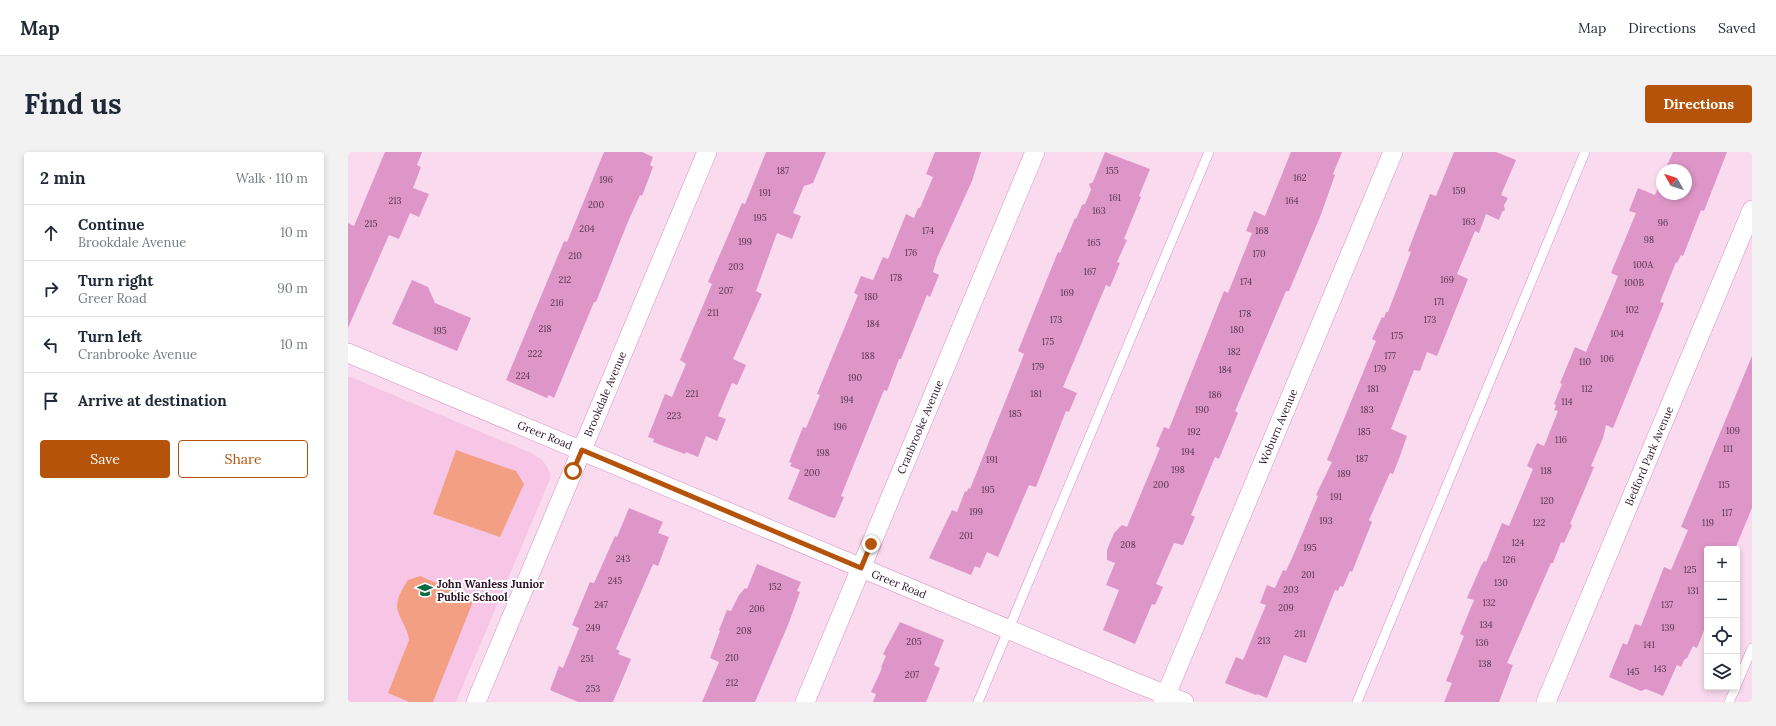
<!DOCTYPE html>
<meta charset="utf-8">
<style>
body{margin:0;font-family:Lora,serif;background:#f2f2f3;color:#1f2937}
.controls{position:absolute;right:12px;bottom:12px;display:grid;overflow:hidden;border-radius:4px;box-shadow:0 2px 6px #0003}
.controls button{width:36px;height:36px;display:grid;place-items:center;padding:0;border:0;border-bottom:1px solid #e0e1e3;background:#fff;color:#1f2937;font:20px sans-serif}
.compass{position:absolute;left:1308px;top:12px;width:36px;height:36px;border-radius:50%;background:#fff;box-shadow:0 2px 6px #0003;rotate:309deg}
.stop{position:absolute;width:12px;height:12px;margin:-9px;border:3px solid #b45309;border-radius:50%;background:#fff}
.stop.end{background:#b45309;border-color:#fff;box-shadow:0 1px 4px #0008}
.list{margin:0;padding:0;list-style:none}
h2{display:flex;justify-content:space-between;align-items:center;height:52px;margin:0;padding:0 16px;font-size:17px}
h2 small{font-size:13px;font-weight:400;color:#747a83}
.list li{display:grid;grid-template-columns:26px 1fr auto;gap:12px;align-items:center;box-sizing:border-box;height:56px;padding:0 16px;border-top:1px solid #e0e1e3}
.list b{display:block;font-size:15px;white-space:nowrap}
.list p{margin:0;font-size:13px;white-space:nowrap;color:#747a83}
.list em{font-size:13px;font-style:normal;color:#747a83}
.actions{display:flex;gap:8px;padding:12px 16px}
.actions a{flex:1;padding:9px 0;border:1px solid #b45309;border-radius:4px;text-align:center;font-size:14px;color:#b45309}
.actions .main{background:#b45309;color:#fff}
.icon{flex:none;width:22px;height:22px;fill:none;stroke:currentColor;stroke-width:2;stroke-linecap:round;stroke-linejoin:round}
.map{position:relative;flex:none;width:1404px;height:550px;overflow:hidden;border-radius:4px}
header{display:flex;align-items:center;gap:24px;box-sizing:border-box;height:56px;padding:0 20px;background:#fff;border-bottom:1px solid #e0e1e3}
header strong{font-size:19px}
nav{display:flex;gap:22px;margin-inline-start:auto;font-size:14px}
.intro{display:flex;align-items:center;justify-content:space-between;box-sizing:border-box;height:96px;padding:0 24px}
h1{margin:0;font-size:28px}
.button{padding:10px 18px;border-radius:4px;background:#b45309;color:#fff;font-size:14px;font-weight:700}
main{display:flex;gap:24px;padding:0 24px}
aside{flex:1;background:#fff;border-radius:4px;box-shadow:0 2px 6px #0003}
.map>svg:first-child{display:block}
.built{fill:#f7c6e7}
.green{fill:#f39f83}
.building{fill:#de96c8}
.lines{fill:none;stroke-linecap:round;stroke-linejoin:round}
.lane-casing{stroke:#d891c2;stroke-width:10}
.street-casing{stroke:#d891c2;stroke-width:20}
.lane{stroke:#fff;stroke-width:9}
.street{stroke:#fff;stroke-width:19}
.route{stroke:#b45309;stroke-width:5}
.labels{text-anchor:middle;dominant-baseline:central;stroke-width:4;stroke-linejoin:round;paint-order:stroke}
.number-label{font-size:9px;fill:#5a344f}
.street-label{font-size:11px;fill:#2e1327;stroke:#fff}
.poi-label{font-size:11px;font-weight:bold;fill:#2e1327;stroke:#fff;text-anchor:start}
</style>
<header>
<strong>Map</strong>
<nav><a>Map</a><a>Directions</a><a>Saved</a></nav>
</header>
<div class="intro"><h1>Find us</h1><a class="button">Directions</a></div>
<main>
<aside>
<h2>2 min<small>Walk · 110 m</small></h2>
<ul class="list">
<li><svg class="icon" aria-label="ahead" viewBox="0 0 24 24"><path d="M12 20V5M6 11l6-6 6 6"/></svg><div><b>Continue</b><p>Brookdale Avenue</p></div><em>10 m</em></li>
<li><svg class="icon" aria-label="right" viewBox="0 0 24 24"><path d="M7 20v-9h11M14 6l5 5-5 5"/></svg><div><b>Turn right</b><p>Greer Road</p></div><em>90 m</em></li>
<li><svg class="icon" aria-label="left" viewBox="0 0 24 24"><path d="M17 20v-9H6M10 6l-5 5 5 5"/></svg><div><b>Turn left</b><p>Cranbrooke Avenue</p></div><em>10 m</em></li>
<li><svg class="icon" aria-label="arrive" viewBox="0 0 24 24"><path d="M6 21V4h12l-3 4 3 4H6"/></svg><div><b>Arrive at destination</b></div></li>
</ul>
<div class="actions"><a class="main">Save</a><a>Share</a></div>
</aside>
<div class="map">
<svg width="1404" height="550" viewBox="0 0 1404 550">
<rect width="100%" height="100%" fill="#f9daee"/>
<!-- built -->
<path class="built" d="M0,224L183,301L193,307L198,313L202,321V327L108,550H0Z"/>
<!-- green -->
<path class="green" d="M108,298L168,319L176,332L152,385L85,362Z
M72,424L126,447L85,550H61L40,541L61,488C60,476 50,465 49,455C49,445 55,436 60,428Z"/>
<!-- building -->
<path class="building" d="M37,0H74L69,13L73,15L65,36L81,42L71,65L62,61L51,87L41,83L0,176V71L6,74Z
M256,0H294L305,5L302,13L305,15L294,44L292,43L279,72L248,150H246L206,246L201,243L199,246L158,228L216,89L219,90Z
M418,0H478L465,31L456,34L445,61L453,64L444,87L429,81L408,139L414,142L385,207L398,213L389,233L384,231L370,264L378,267L369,289L358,284L350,305L338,300L337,302L305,290L306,287L300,285L317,242L324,245L338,212L332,208L364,132L360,130L394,51L397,52Z
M587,0H633L624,29L589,106L585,120L591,123L582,145L579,143L553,207H551L539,239L536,238L493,344L496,345L487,366L482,365L440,347L452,318L442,314L444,311L441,310L455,275L458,276L472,243L469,242L510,143L506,141L513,124L525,128L535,105L540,107L558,62L566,66L570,56H572L585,25L578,22Z
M757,0L802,17L791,44L793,45L776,87L779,88L769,110L772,111L762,135L758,133L715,235L729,241L721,260L718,259L688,335L681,333L650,405L639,400L632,416L627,414L623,423L581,406L604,358L609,360L617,339L619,340L620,336L622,337L673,210L676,202L670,199L710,100L712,101L727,66L728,67L734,53L737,52L743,38L741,32L745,30Z
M943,0H994L985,22L987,23L972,65L941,139H938L887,259L890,261L871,307L867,305L843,363L847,365L835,393L826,391L808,432L815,435L807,453L804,452L787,492L755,478L771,438L758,433L767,411L759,408V398L766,381L774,373L779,375L812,296L808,294L816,275L821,277L876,139L880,141L904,81L898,79L906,59L917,64Z
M1106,0H1148L1168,8L1153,43L1160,46L1156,53L1157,58L1154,60L1151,68L1138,62L1131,81L1127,79L1109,122L1120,127L1089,204L1079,200L1072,219L1066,218L1043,277L1059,284L1052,304L1045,322L1042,321L1021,368L1024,370L1004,420L1002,419L995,435L992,434L990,439L987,438L958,511L936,503L919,546L909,542L908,543L877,531L888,505L895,508L918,453L912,451L919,433L927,436L935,418L938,419L945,404L970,344L968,343L984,310L979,308L1028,189L1024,187L1034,165L1036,166L1038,160H1040L1063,100L1060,99L1082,42L1088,44Z
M1325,0H1379L1356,59L1353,58L1335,104L1333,103L1329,111L1328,110L1312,150L1316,151L1265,276L1258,273L1255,286L1243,314L1246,315L1222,372L1224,373L1216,391L1213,390L1205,411H1203L1159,511L1165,513L1151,550H1096L1104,531L1098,529L1116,484L1112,482L1126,448L1119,446L1133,414L1136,409L1138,410L1154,371L1161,374L1185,317L1179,314L1189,291L1196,294L1210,259L1206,258L1208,253L1206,252L1214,232L1212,231L1227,195L1238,200L1263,141L1270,124L1263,121L1288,61L1281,59L1290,36L1307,43L1314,26V42H1338V18H1317Z
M64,128L80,135L87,151L123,166L109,199L44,172Z
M1404,204V356L1387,397H1359V471L1349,496L1345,494L1339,506L1336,508L1333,515L1329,513L1315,544L1298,537L1293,539L1261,525L1275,491L1279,493L1287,472L1293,474L1316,415L1323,418L1340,378L1333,375Z
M281,356L315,370L310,381L321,385L310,414L305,412L268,497L272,499L270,502L283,507L265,550H230L202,538L211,514L215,516L231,476L224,473L242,430L246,431L267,384L269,385Z
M409,412L453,430L449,439L452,440L440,473L407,550H354L371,510L362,506L372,479L371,478L379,458L383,459L391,443L397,436L399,437Z
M552,470L596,488L586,513L592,516L578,550H525L528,542L523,540L534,516L533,515L538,504L535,502Z"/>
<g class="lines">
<defs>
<path id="lane" d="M1389,532L1404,496
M630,550L861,0
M1009,550L1237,0
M1381,550L1388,535"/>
<path id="street" d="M0,201L786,530L836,550
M128,550L359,0
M457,550L687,0
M815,550L1045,0
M1198,550L1404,58"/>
</defs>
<!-- lane casing -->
<use href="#lane" class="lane-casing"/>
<!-- street casing -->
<use href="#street" class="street-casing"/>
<!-- lane -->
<use href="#lane" class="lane"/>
<!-- street -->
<use href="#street" class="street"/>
</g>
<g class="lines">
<!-- route -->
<path class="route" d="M225,319L234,298L513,416L523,392"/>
</g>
<!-- icons -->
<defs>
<symbol id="school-bare" viewBox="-9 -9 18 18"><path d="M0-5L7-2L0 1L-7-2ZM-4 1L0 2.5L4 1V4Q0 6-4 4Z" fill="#046d44" stroke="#fff" stroke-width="2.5" paint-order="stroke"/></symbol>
</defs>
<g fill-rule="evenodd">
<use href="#school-bare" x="66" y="427" width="22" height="22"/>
</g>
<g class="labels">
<!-- number labels -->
<g class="number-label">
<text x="435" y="18">187</text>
<text x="764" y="18">155</text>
<text x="952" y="25">162</text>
<text x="258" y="27">196</text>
<text x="1111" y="38">159</text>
<text x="417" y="40">191</text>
<text x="767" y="45">161</text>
<text x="47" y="48">213</text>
<text x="944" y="48">164</text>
<text x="248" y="52">200</text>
<text x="751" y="58">163</text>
<text x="412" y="65">195</text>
<text x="1121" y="69">163</text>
<text x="1315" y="70">96</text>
<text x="23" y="71">215</text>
<text x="239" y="76">204</text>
<text x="580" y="78">174</text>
<text x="914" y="78">168</text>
<text x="1301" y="87">98</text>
<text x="397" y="89">199</text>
<text x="746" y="90">165</text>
<text x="563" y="100">176</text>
<text x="911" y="101">170</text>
<text x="227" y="103">210</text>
<text x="1295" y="112">100A</text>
<text x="388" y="114">203</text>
<text x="742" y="119">167</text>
<text x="548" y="125">178</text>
<text x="217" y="127">212</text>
<text x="1099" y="127">169</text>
<text x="898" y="129">174</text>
<text x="1286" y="130">100B</text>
<text x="378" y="138">207</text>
<text x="719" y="140">169</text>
<text x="523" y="144">180</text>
<text x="1091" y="149">171</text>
<text x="209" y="150">216</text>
<text x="1284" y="157">102</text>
<text x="365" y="160">211</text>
<text x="897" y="161">178</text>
<text x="708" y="167">173</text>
<text x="1082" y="167">173</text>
<text x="525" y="171">184</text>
<text x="197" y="176">218</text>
<text x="889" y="177">180</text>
<text x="92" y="178">195</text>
<text x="1269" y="181">104</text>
<text x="1049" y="183">175</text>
<text x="700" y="189">175</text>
<text x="886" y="199">182</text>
<text x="187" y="201">222</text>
<text x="520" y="203">188</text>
<text x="1042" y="203">177</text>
<text x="1259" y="206">106</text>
<text x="1237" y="209">110</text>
<text x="690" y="214">179</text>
<text x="1032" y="216">179</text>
<text x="877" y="217">184</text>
<text x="175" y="223">224</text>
<text x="507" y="225">190</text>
<text x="1025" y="236">181</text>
<text x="1239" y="236">112</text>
<text x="344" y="241">221</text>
<text x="688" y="241">181</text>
<text x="867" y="242">186</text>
<text x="499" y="247">194</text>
<text x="1219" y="249">114</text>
<text x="854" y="257">190</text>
<text x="1019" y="257">183</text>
<text x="667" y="261">185</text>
<text x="326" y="263">223</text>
<text x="492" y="274">196</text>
<text x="1385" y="278">109</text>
<text x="846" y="279">192</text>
<text x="1016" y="279">185</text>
<text x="1213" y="287">116</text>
<text x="1380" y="296">111</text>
<text x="840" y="299">194</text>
<text x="475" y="300">198</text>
<text x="1014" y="306">187</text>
<text x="644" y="307">191</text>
<text x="830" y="317">198</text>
<text x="1198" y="318">118</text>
<text x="464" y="320">200</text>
<text x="996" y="321">189</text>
<text x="813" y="332">200</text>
<text x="1376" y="332">115</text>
<text x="640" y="337">195</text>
<text x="988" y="344">191</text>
<text x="1199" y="348">120</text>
<text x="628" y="359">199</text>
<text x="1379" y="360">117</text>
<text x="978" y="368">193</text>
<text x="1191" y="370">122</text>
<text x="1360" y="370">119</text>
<text x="618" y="383">201</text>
<text x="1170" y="390">124</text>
<text x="780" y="392">208</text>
<text x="962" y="395">195</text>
<text x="275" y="406">243</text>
<text x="1161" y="407">126</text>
<text x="1342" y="417">125</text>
<text x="960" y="422">201</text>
<text x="267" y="428">245</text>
<text x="1153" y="430">130</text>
<text x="427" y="434">152</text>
<text x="943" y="437">203</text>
<text x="1345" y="438">131</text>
<text x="1141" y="450">132</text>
<text x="253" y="452">247</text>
<text x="1319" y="452">137</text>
<text x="938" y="455">209</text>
<text x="409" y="456">206</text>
<text x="1138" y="472">134</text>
<text x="245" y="475">249</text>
<text x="1320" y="475">139</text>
<text x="396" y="478">208</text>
<text x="952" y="481">211</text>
<text x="916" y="488">213</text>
<text x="566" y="489">205</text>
<text x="1134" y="490">136</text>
<text x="1301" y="492">141</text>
<text x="384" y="505">210</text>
<text x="239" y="506">251</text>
<text x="1137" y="511">138</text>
<text x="1312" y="516">143</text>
<text x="1285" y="519">145</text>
<text x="564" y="522">207</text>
<text x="384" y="530">212</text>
<text x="245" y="536">253</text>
</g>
<!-- street labels -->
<g class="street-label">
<text transform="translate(257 242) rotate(-67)">Brookdale Avenue</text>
<text transform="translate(572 275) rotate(-67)">Cranbrooke Avenue</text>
<text transform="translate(930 275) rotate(-67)">Woburn Avenue</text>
<text transform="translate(197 283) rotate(22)">Greer Road</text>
<text transform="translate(1301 304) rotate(-67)">Bedford Park Avenue</text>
<text transform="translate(551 432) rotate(22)">Greer Road</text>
</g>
<!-- poi labels -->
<g class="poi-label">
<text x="89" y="432">John Wanless Junior<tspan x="89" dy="13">Public School</tspan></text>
</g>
</g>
</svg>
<div class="controls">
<button>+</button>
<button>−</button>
<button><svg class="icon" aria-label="locate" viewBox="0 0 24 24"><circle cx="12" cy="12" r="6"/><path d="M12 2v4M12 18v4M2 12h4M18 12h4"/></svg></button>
<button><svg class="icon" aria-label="layers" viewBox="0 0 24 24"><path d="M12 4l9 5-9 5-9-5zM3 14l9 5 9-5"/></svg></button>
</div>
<svg class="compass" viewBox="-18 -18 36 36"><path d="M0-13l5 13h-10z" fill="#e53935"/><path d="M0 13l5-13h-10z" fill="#747a83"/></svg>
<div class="stop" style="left:225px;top:319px"></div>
<div class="stop end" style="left:523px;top:392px"></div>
</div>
</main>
